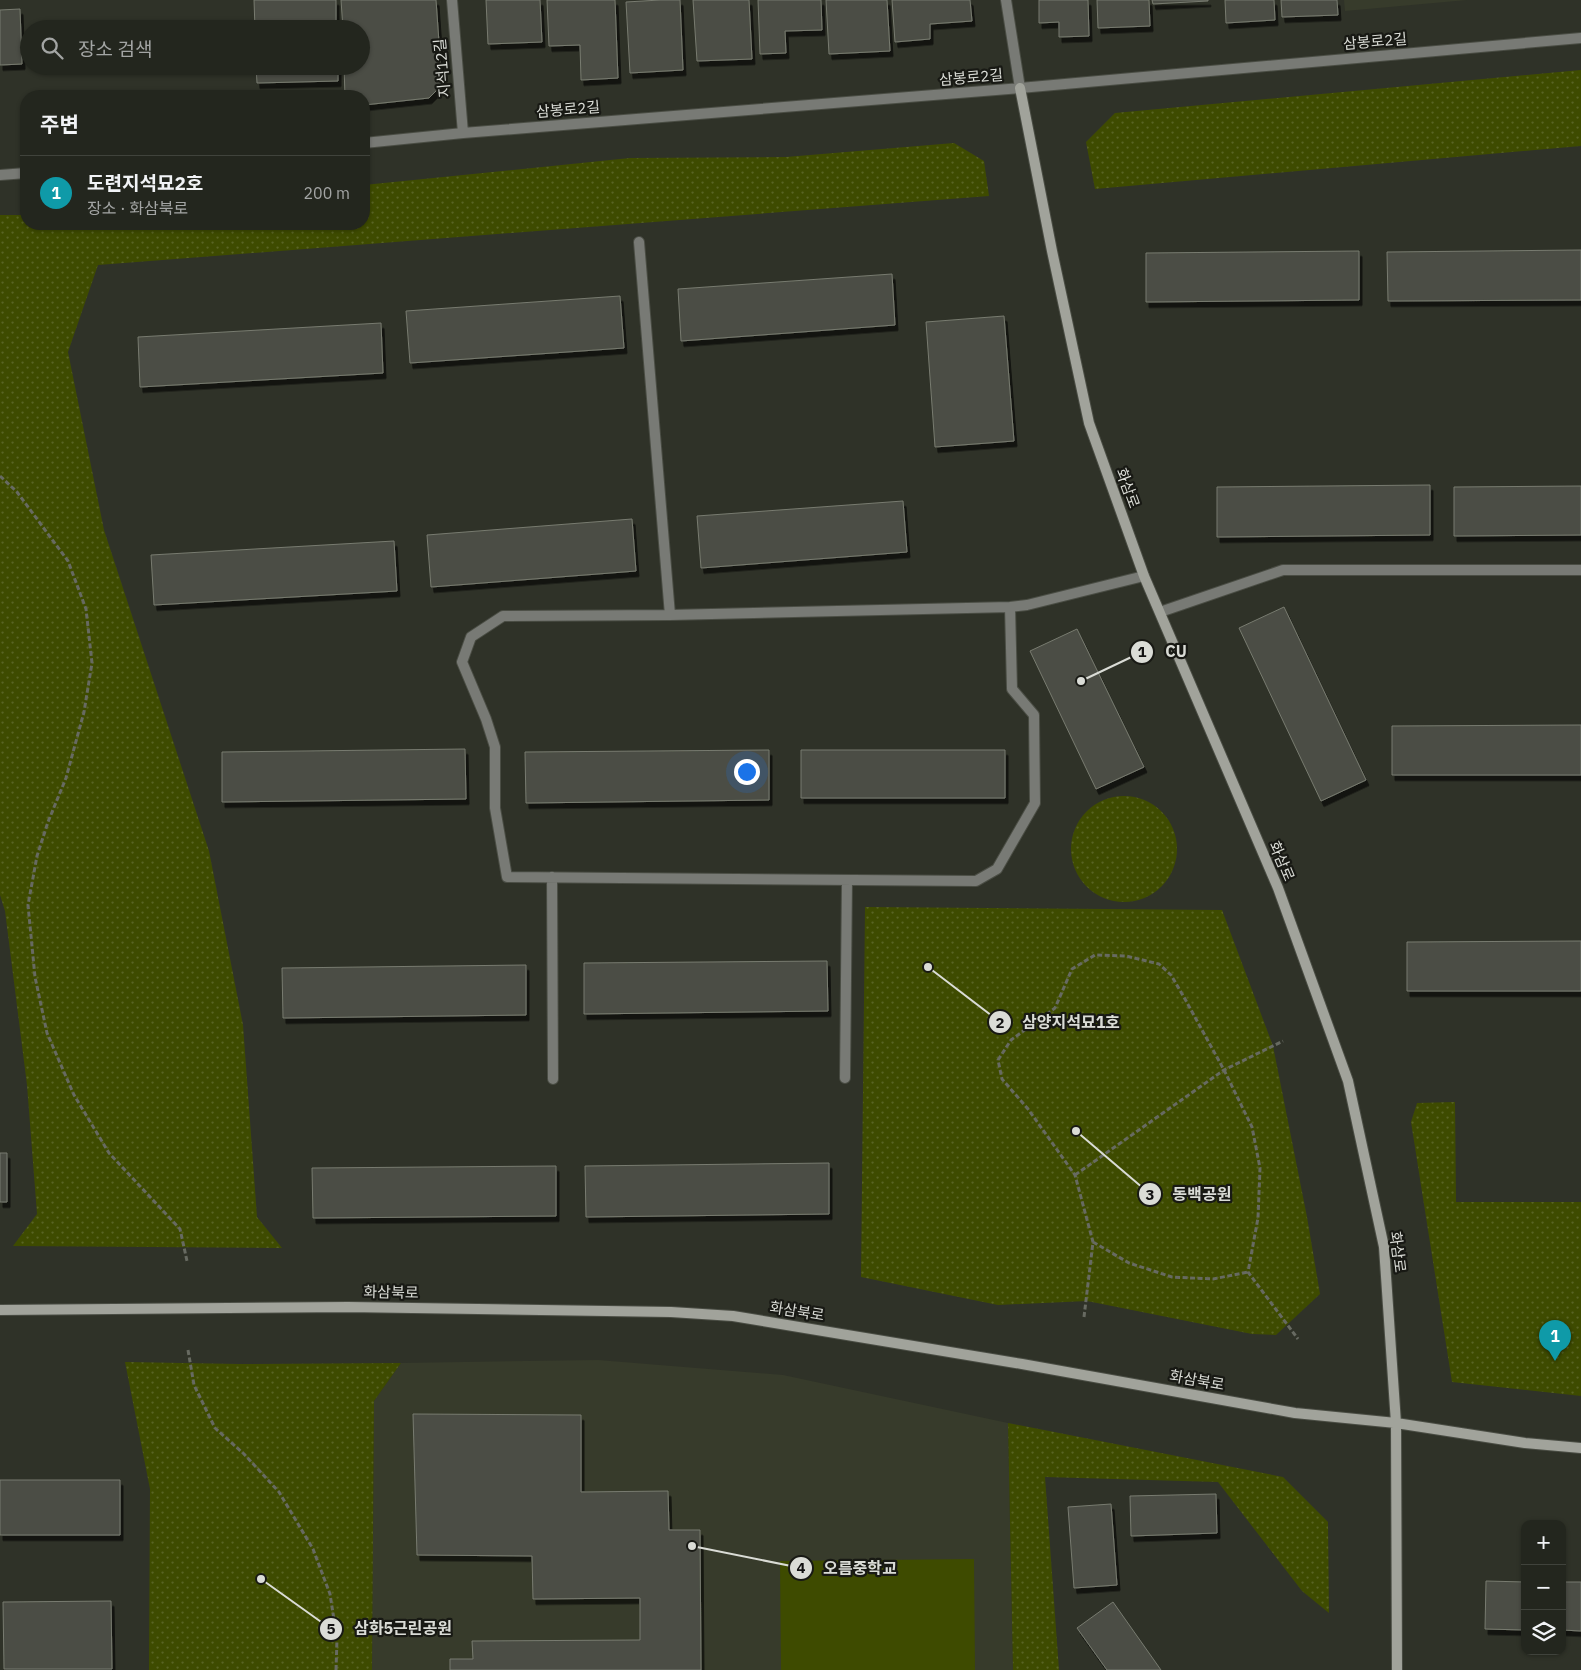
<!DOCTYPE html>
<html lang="ko">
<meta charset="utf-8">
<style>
body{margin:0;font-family:"IBM Plex Sans","Noto Sans KR",sans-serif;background:#2f322b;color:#f1f3f6}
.controls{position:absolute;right:15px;bottom:15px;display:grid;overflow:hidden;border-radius:10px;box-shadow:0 1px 4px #0004}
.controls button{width:45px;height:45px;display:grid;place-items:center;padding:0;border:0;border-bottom:1px solid #40433c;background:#23261e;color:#f1f3f6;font:25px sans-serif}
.you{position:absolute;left:746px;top:771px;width:18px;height:18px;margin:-12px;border:4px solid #fff;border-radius:50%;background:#1a73e8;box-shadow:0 0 0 8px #1a73e833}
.badge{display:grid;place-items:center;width:32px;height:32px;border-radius:50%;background:#8bbbb9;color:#fff;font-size:16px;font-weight:700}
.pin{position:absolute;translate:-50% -41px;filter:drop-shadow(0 1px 2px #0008)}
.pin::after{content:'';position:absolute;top:26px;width:18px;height:15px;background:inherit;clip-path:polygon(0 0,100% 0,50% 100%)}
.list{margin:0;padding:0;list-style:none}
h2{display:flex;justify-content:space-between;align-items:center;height:65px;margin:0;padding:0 20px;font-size:21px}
h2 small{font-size:16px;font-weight:400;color:#a3a5a4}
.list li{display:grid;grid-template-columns:32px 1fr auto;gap:15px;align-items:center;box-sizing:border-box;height:75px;padding:0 20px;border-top:1px solid #40433c}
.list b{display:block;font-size:19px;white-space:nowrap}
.list p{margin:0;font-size:16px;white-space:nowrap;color:#a3a5a4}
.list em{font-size:16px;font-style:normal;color:#a3a5a4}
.icon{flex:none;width:28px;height:28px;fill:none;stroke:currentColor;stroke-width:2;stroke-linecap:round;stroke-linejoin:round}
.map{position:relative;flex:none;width:1581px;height:1670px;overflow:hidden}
.search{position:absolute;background:#23261e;box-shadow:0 1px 4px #0004;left:20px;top:20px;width:350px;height:55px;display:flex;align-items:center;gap:12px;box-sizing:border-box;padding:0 18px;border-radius:28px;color:#a3a5a4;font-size:19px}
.panel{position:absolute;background:#23261e;box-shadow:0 1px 4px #0004;left:20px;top:90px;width:350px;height:140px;border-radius:20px}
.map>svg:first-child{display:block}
.built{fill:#373b2b}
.grass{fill:url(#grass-dots)}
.garden{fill:#3e4b00}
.building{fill:#4b4e44;stroke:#787b70;filter:url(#shadow)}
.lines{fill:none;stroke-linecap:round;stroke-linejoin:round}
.lane-casing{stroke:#4a4d44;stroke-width:12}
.street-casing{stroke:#4a4d44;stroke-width:12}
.secondary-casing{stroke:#4a4d44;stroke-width:12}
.path{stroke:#676a61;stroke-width:3;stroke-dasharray:5 2.5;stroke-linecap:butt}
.lane{stroke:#787a75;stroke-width:10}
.street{stroke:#787a75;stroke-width:10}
.secondary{stroke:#a1a39b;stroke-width:10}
.labels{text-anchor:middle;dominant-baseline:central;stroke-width:4.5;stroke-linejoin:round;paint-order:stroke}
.street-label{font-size:15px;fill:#dadcd6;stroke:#181914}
.leader{fill:none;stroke:#dadcd6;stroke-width:2}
.callout-dot{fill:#dadcd6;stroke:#181914;stroke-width:2}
.mark-label{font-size:15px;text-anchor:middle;font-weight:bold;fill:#111}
.callout-label{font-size:16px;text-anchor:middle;font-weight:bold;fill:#dadcd6;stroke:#181914;stroke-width:4.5;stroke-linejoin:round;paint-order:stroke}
</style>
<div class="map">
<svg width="1581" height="1670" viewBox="0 0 1581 1670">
<defs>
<pattern id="grass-dots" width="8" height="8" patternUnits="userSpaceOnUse" patternTransform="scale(1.25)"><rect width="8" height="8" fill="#3e4b00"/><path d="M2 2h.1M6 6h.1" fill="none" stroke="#596424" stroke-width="1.8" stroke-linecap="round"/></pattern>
<filter id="shadow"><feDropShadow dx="3" dy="5.5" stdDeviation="0" flood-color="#0009"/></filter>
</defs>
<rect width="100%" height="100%" fill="#2f3228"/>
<!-- built -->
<path class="built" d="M1344,0H1467L1345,11Z
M598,1360L783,1375L1008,1423L1013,1670H372L374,1401L401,1363Z"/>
<!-- grass -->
<path class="grass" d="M1581,70V146L1095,189L1086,142L1115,113Z
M954,143L984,161L989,196L98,265L68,352L104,530L209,851L243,1025L257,1217L282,1248L13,1246L37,1214L27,1085L5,911L0,895V215H26V224H364V185L630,158L786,157Z
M1071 849a53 53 0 1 1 106 0a53 53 0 1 1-106 0Z
M865,907L1222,910L1273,1046L1307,1217L1320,1294L1276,1335L1252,1334L1087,1301L998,1305L861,1277Z
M1455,1102L1456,1202H1581V1396L1452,1382L1411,1122L1417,1103Z
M125,1362L239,1364L401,1363L374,1401L372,1670H149L150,1489Z
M1008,1423L1283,1477L1328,1522L1329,1613L1302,1591L1218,1482L1045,1477L1059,1670H1013Z"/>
<!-- garden -->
<path class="garden" d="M974,1559L975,1670H781L780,1561Z"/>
<!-- building -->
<path class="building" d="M254,0H336V29H255Z
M341,0H436L442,85L429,98L364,105V96H345L344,66H361V29H343Z
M486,0H540L542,42L488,44Z
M547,0H615L618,78L581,80L580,45L549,46Z
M660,0H680L683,70L630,73L626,2Z
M693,0H749L752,59L697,61Z
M758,0H821L822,30L785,31L786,53L760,54Z
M826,0H887L890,51L829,54Z
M892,0H970L972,21L930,24V39L895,42Z
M1039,0H1088L1089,36L1059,37V22L1039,23Z
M1097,0H1149L1150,26L1098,28Z
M1152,0H1208V1L1153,4Z
M1225,0H1274L1275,20L1226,23Z
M1281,0H1337L1338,15L1282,17Z
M20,9L22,64L0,65V10Z
M256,66H338V81L257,83Z
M1581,250V300L1388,301L1387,252Z
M1359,251V300L1146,302V253Z
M892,274L895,325L681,341L678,289Z
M620,296L624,348L410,363L406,311Z
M1004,316L1014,441L935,447L926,322Z
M381,323L383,373L140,387L138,337Z
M1430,485V535L1217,537V487Z
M1581,486V535L1454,536V487Z
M903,501L907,552L701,568L697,516Z
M632,519L636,571L431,587L427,535Z
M394,541L397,591L154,605L151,555Z
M1284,607L1366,780L1321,801L1239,628Z
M1077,629L1144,767L1096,789L1030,651Z
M1581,725V775H1392V726Z
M465,749L466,799L222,802V752Z
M769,750V800L526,803L525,752Z
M801,750H1005V798H801Z
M1581,941V991H1407V942Z
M827,961L828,1011L584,1014V963Z
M526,965V1015L283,1018L282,968Z
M0,1153H7V1202H0Z
M829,1163V1214L586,1217L585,1166Z
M556,1166V1216L313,1218L312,1168Z
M413,1414L581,1415V1492L668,1491L669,1530H700L701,1670H450V1659H473L472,1641L640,1640V1598L533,1599L532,1556L417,1555Z
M0,1480H120V1535H0Z
M1216,1494L1217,1533L1131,1536L1130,1496Z
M1111,1504L1117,1585L1074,1588L1068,1507Z
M1486,1581L1525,1582V1630L1485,1629Z
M1562,1582H1581V1631L1562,1630Z
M111,1601L112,1669H4L3,1602Z
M1113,1602L1161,1670H1107L1077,1628Z"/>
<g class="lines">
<defs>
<path id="lane" d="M639,242L670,615
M1010,607L1012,689L1034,715L1035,803L997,869L976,881L507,877L495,808V747L486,719L462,662L471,637L503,616L670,615L1010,607L1027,605L1144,576
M1160,612L1283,570H1581
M552,877L553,1079
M845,1078L847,880"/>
<path id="street" d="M452,0L463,133
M1006,0L1020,88
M364,143L463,133L1020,88L1581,38
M0,175L26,173"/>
<path id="secondary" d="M1020,88L1052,251L1089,423L1144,576L1278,888L1348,1081L1384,1247L1396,1423L1397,1670
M0,1310L348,1307L671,1312L733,1316L1022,1364L1295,1413L1396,1423L1525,1443L1581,1448"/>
</defs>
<!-- lane casing -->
<use href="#lane" class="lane-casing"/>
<!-- street casing -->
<use href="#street" class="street-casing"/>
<!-- secondary casing -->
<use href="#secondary" class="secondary-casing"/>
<!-- path -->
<path class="path" d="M0,476L17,492L68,561L86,609L92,663L84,712L66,778L48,822L37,856L28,905L35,977L47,1033L74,1095L109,1153L180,1229L187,1261
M1075,1175L1224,1070L1283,1041
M1093,1242L1129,1263L1172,1277L1213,1279L1248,1272
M1084,1317L1093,1242L1075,1175L1028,1109L1002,1079L998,1060L1011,1040L1055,1008L1072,969L1095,955L1126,956L1159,964L1171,975L1185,999L1224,1070L1252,1127L1260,1168L1258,1218L1248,1272L1298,1339
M188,1350L194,1385L215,1428L244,1454L279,1492L313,1549L330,1594L337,1639L336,1670"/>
<!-- lane -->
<use href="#lane" class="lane"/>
<!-- street -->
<use href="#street" class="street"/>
<!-- secondary -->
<use href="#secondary" class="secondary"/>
</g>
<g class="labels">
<!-- street labels -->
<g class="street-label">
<text transform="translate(1375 41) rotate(-5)">삼봉로2길</text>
<text transform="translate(442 68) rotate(-95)">지석12길</text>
<text transform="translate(971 77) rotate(-5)">삼봉로2길</text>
<text transform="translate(568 109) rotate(-5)">삼봉로2길</text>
<text transform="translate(1128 488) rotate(70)">화삼로</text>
<text transform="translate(1282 861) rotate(67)">화삼로</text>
<text transform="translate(1398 1252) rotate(83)">화삼로</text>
<text transform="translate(391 1292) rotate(1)">화삼북로</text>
<text transform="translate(797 1311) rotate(9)">화삼북로</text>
<text transform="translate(1197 1380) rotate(10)">화삼북로</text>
</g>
</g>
<!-- callouts -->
<path class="leader" d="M1081 681L1142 652M928 967L1000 1022M1076 1131L1150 1194M692 1546L801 1568M261 1579L331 1629"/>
<g class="callout-dot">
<circle cx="1081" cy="681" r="5"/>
<circle cx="928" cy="967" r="5"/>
<circle cx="1076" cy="1131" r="5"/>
<circle cx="692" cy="1546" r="5"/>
<circle cx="261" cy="1579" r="5"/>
<circle cx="1142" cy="652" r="12"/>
<circle cx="1000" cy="1022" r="12"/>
<circle cx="1150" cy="1194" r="12"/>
<circle cx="801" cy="1568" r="12"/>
<circle cx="331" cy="1629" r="12"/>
</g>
<g class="mark-label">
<text x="1142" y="657">1</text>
<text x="1000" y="1028">2</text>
<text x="1150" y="1200">3</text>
<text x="801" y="1573">4</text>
<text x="331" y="1634">5</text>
</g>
<g class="callout-label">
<text x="1176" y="657">CU</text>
<text x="1071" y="1028">삼양지석묘1호</text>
<text x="1202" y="1200">동백공원</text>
<text x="860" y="1574">오름중학교</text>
<text x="403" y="1634">삼화5근린공원</text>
</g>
</svg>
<div class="controls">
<button>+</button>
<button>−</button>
<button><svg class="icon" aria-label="layers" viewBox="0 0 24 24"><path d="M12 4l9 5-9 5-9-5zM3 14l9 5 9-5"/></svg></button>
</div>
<div class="you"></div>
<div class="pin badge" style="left:1555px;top:1361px;background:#0f9aa8">1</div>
<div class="search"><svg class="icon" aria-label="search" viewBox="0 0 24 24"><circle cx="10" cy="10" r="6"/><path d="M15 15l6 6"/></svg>장소 검색</div>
<section class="panel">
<h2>주변<small></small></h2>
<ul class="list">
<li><span class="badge" style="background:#0f9aa8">1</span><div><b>도련지석묘2호</b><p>장소 · 화삼북로</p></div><em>200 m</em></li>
</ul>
</section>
</div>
